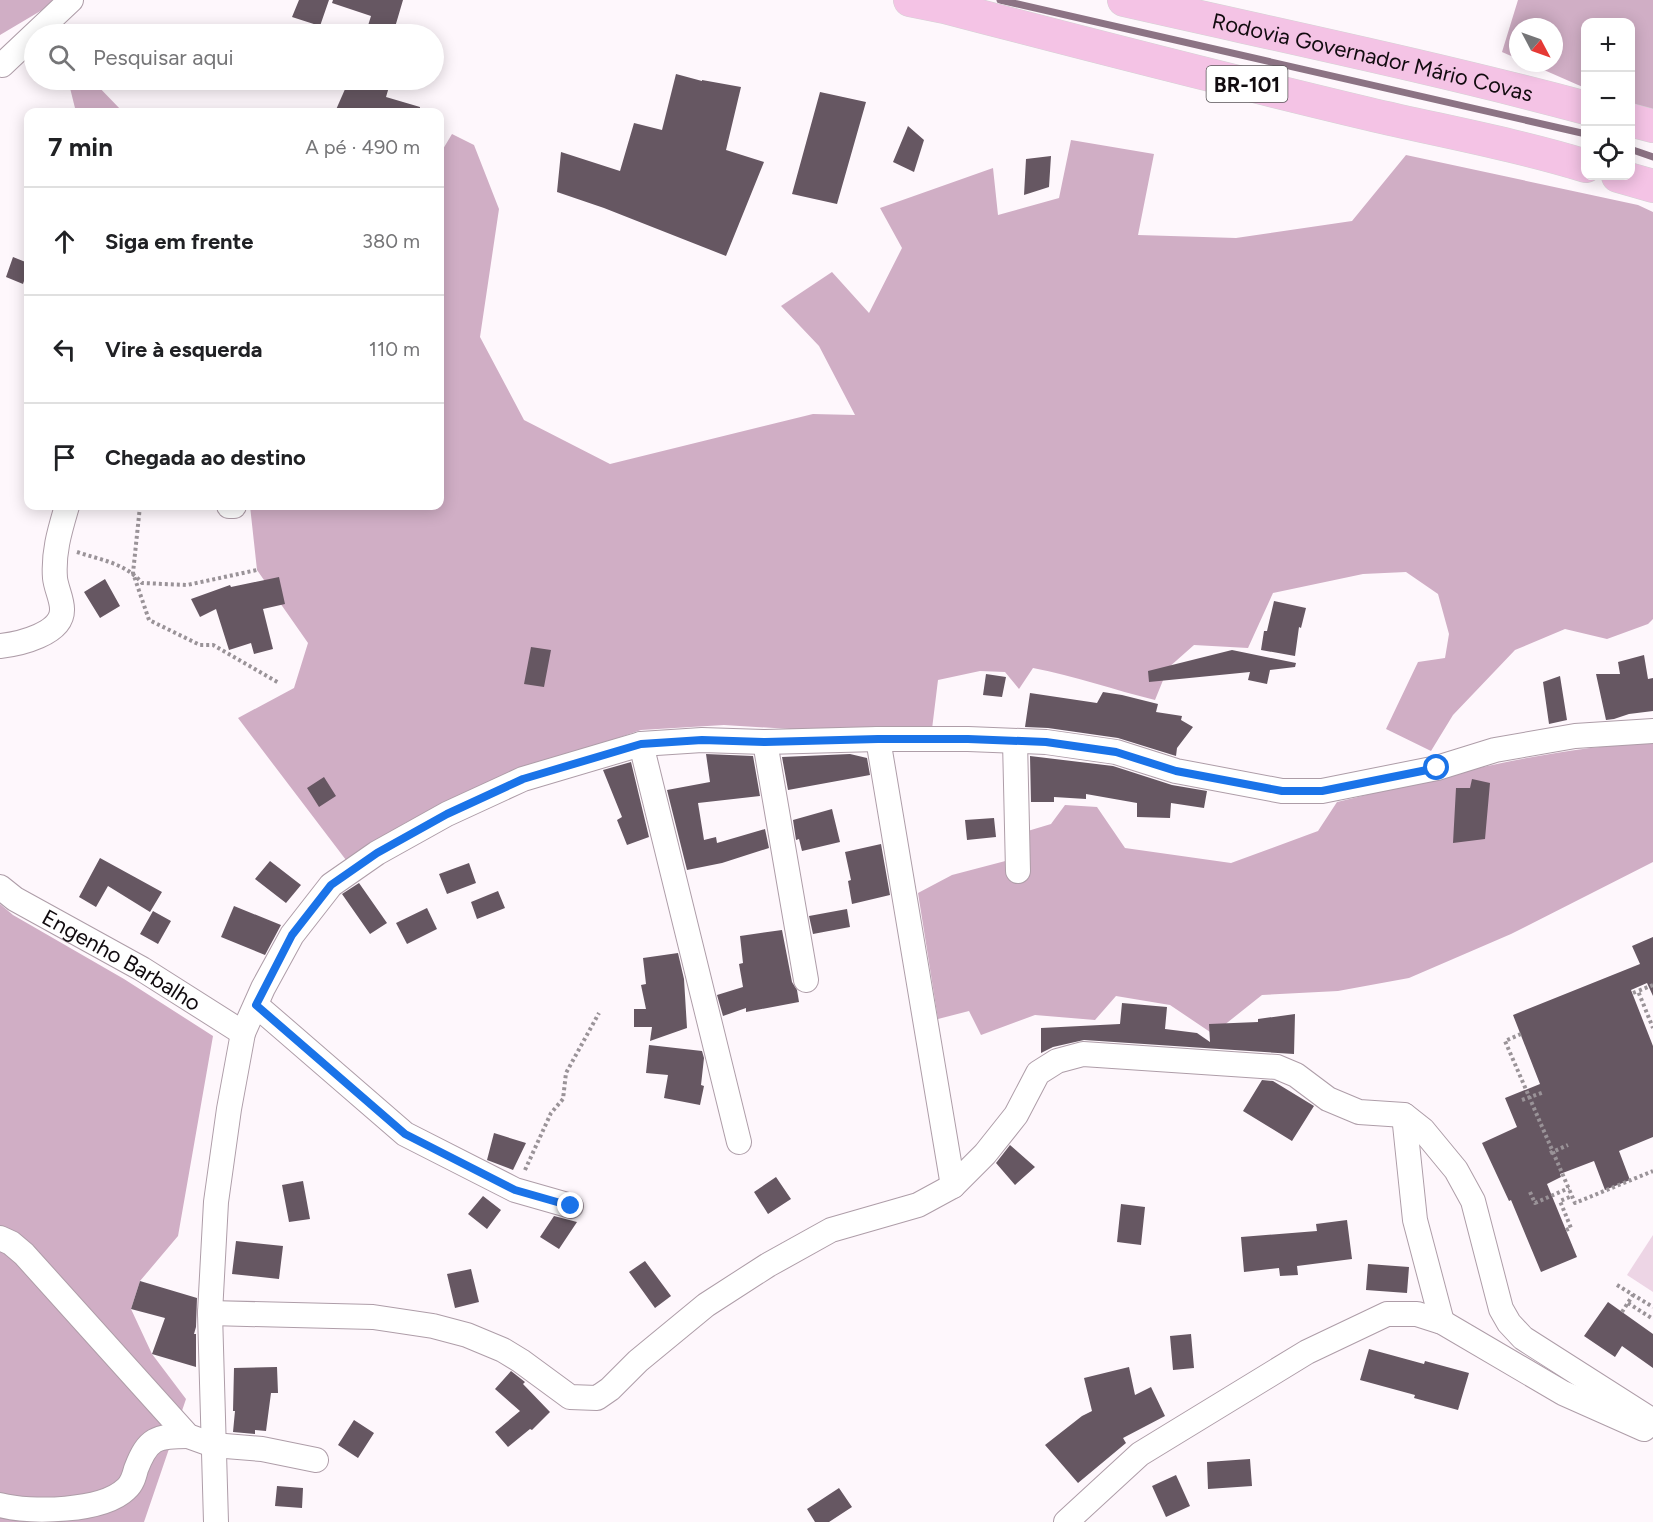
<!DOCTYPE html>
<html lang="pt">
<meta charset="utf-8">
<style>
body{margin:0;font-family:Figtree,sans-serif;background:#f6f6f6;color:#202124}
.controls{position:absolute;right:18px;top:18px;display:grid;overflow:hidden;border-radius:12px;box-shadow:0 3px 15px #0003}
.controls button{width:54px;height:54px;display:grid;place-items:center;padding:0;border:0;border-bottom:2px solid #e0e0e0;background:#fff;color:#202124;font:30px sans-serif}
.compass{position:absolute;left:1509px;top:18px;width:54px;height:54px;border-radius:50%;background:#fff;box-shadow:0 3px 15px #0003;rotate:131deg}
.stop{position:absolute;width:18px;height:18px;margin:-14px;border:4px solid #1a73e8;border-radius:50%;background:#fff}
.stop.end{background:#1a73e8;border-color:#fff;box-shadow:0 2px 6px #0008}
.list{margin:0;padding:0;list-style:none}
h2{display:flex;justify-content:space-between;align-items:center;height:78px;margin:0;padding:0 24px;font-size:26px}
h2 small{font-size:20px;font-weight:400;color:#757577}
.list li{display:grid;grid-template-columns:39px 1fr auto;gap:18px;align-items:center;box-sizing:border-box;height:108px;padding:0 24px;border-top:2px solid #e0e0e0}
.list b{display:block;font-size:22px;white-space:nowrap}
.list em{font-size:20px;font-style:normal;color:#757577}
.icon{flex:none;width:33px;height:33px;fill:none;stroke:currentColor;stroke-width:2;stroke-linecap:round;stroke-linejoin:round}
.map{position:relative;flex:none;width:1653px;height:1522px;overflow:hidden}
.search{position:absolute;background:#fff;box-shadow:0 3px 15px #0003;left:24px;top:24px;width:420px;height:66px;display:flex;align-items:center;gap:15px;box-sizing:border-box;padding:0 21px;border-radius:33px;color:#757577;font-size:22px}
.panel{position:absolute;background:#fff;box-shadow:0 3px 15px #0003;left:24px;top:108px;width:420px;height:402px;border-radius:12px}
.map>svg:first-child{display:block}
.green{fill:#edd5e5}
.forest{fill:#d0aec5}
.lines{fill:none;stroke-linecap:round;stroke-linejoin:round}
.stream{stroke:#8c7384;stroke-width:7}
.building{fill:#665762}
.street-casing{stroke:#ae9da8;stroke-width:26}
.highway-casing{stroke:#d4d3d4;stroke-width:34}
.path{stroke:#9a9398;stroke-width:4;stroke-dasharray:3 3;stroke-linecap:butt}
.street{stroke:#fff;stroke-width:24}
.highway{stroke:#f4c3e5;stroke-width:33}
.route{stroke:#1a73e8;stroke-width:8}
.labels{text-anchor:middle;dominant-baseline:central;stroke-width:6;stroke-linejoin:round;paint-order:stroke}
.shield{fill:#fff;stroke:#585457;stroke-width:1.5}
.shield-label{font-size:21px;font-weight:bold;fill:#110b0f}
.street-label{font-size:22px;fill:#110b0f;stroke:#fff}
</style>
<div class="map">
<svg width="1653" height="1522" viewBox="0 0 1653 1522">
<rect width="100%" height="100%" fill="#fef7fc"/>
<!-- green -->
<path class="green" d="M1653,1235V1292L1627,1275Z"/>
<!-- forest -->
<path class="forest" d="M0,0H59L0,35Z
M1518,0H1653V117L1631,107L1630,22H1586L1585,88L1528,63H1554V27H1518V59L1502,52Z
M68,80H92L123,112H76Z
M452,134L474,145L499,209L480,337L524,420L610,464L813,414L855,415L819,346L781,306L832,272L869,313L902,248L880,208L993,168L998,215L1059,198L1071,140L1154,154L1138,235L1236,238L1352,221L1406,155L1638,205L1653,212V619L1648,624L1607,639L1565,629L1515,650L1453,715L1431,751L1386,729L1418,662L1445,658L1449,634L1438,594L1406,572L1363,574L1273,593L1248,648L1194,645L1168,668L1155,700C1114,690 1075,676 1033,668L1019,689L1005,672L980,671L938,680L932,729L807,730L724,725L641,730L512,774L405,823L346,860L238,718L294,688L308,643L257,570L250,506H440V154Z
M1653,743V862L1511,934L1409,978L1338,991L1262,995L1213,1034L1170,1005L1116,996L1095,1020L1035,1015L981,1035L969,1011L938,1019L918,893L952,875L1013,859L1014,835L1051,824L1065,805L1097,807L1125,848L1231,863L1318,831L1337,802C1441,777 1546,747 1653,743Z
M0,904L13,915L124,979L213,1036L178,1236L140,1281L131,1309L152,1354L186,1399L144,1522H0Z"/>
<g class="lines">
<!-- stream -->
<path class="stream" d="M1000,0L1586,134
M1630,149L1653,157"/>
</g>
<!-- building -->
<path class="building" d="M299,0H329L320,26L292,17Z
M333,0H403L393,34H376L366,32L371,16L332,3Z
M676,74L702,81V80L741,87L726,150L764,162L726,256L604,208L557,192L561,152L620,171L634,123L662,130Z
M349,80H391L386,97L420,107V112H335Z
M820,92L866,102L837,204L792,194Z
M908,126L924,140L914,172L893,162Z
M1051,156L1049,187L1024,195L1026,159Z
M13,257L28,263V269L23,284L6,277Z
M279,577L285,604L263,609L273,649L254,654L251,643L229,650L216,609L200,617L191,599L230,585L231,587Z
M105,579L120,606L100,618L84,592Z
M1274,601L1306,608L1301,628L1299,627L1295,656L1261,650L1264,631H1267Z
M531,647L551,650L544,687L524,684Z
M1232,650L1296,663L1295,667L1270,670L1267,684L1248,680L1250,672L1149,682L1148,671Z
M1644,655L1648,679L1653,678V711L1629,714L1614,719L1606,720L1596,674H1620L1618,662Z
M986,674L1006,677L1002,697L983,695Z
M1560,676L1567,720L1549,724L1543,682Z
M1103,692L1122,695L1158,704L1156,712L1182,716L1181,720L1193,727L1177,748L1176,756L1118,738L1048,728L1025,727L1030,693L1097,703Z
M706,754L753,756L760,796L698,803L704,840L716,837L717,843L765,829L769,848L722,863L687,870L667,790L710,782Z
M850,754L867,758L870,775L788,790L782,757Z
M1030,756L1113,766L1172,785L1207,791L1204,808L1171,803L1170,818L1137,817V803L1086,794V799L1054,797V802H1031Z
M631,762L649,837L627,845L617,820L622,817L603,770Z
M324,777L336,796L319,807L307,788Z
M1472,779L1490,783L1485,839L1453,843L1456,788H1470Z
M832,809L840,842L802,851L799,839L796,840L793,820Z
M994,818L996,837L967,840L965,820Z
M881,844L890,895L852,904L848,881L851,880L845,852Z
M100,858L162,892L150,912L108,886L96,907L79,897Z
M270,861L301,885L286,903L255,879Z
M469,863L476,883L447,894L439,874Z
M359,883L387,923L370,934L342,894Z
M498,891L505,908L477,919L471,902Z
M234,906L281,925L265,955L221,937Z
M427,908L437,929L407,944L396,923Z
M847,909L850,927L813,934L809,916Z
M153,911L171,921L158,944L140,934Z
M782,930L792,982L797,990L799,1002L746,1012V1008L723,1016L717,995L743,987L739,964L743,963L740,936Z
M1653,937V996L1647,983L1631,990L1653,1046V1137L1619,1151L1630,1180L1605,1190L1594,1161L1560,1174L1561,1177L1547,1184L1577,1257L1541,1272L1511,1200L1509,1201L1482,1143L1517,1127L1505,1098L1540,1084L1513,1015L1640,964L1632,946Z
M678,953L684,979L687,1028L650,1041L652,1027H634V1009H646L641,985L646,984L643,958Z
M1122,1003L1167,1007L1165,1029L1197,1033L1210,1042L1209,1024L1258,1022V1019L1295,1014L1294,1054L1084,1040L1053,1047L1041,1053V1028L1120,1024Z
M649,1045L702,1051L704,1058L701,1085L704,1086L700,1105L664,1098L668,1075L646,1073Z
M1262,1080L1273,1081L1314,1106L1292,1141L1243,1111Z
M494,1133L526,1143L513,1170L487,1160Z
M1010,1145L1035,1167L1015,1185L996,1163Z
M776,1177L791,1199L768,1214L754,1192Z
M303,1181L310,1219L289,1222L282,1185Z
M483,1196L501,1210L487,1229L468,1214Z
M1121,1204L1145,1207L1141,1245L1117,1242Z
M554,1216L577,1222L559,1249L540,1237Z
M1347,1220L1352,1259L1297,1266L1298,1275L1280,1276L1279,1268L1244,1272L1241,1237L1317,1231L1316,1224Z
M236,1241L283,1246L279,1279L232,1274Z
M645,1261L671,1296L655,1308L629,1272Z
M1368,1264L1409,1267L1407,1293L1366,1290Z
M471,1269L479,1302L455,1308L447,1274Z
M140,1281L197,1298L196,1327L194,1334H196V1367L152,1354L165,1318L131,1309Z
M1608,1302L1653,1334V1368L1622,1346L1615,1357L1584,1336Z
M1191,1334L1194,1368L1173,1370L1170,1336Z
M1369,1349L1424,1364L1425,1361L1469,1373L1458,1410L1414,1398L1415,1395L1360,1380Z
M277,1367L278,1393H271L266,1431L255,1430V1434L233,1432L235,1411H233L234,1368Z
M1129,1367L1135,1395L1151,1387L1165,1416L1123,1438L1126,1443L1078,1483L1045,1445L1082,1416L1092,1411L1084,1378Z
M511,1371L525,1382L523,1384L550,1412L532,1430L530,1429L508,1447L495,1432L520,1411L495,1389Z
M354,1420L374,1433L358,1458L338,1445Z
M1250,1459L1252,1486L1208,1489L1207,1462Z
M1176,1475L1190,1506L1166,1517L1152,1486Z
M277,1486L303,1488L302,1508L275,1506Z
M839,1488L852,1507L829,1522H815L807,1509Z"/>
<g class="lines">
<defs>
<g id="street">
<path d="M2,65L71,0"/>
<path d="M229,506H234"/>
<path d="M0,646C19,644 63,634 62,609C62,599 56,588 55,578C53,552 60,530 67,506"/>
<path d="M878,739L953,1186"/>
<path d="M1015,741L1018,871"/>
<path d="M765,742L806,980"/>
<path d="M641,744L739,1142"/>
<path id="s1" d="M0,887L15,899L142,969L243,1033"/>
<path d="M256,1005L405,1134L515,1190L571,1206"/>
<path d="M1404,1115L1415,1220L1442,1322"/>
<path d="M0,1238L11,1243L24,1254L188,1436L213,1445L262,1449L316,1460"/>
<path d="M210,1313L373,1317L433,1326L467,1335L503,1350L521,1361L570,1397L597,1398L610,1389L638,1361L706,1305L768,1265L831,1230L918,1205L953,1186L985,1154L1016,1115L1038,1073L1057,1061L1083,1054L1277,1067L1296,1075L1328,1099L1359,1112L1404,1115L1423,1130L1456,1170L1473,1201L1501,1309L1509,1323L1523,1338L1653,1421"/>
<path d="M0,1505C31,1513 102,1512 126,1489C132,1484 134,1477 136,1469C148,1438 156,1436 188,1436"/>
<path d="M216,1522L210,1313L216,1202L229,1109L243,1033L263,988L292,935L331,885L377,853L447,814L523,779L641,744L702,740L765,742L878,739H968L1046,742L1116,752L1176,771L1282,791H1322L1437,768L1495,750L1575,736L1653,731"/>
<path d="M1066,1522L1140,1454L1307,1352L1387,1314H1417L1442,1322L1563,1393L1644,1429"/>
</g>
<g id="highway">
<path d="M910,0L945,7C1086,44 1227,80 1369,114C1441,131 1514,144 1586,166"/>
<path id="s2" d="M1124,0C1278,35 1433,67 1586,108"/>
<path d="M1630,120L1653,126"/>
<path d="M1618,176L1653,186"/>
</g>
</defs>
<!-- street casing -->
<use href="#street" class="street-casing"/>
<!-- highway casing -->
<use href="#highway" class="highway-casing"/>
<!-- path -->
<path class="path" d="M140,506L133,573L149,620L200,645H213L279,683
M77,552C101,560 125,563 142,583L187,585L257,570
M1653,985L1638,991L1653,1028
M1633,993L1638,991
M1521,1034L1505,1041L1575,1203L1653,1171
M1522,1100L1544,1092
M1550,1153L1568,1145
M525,1170L551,1113L563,1099L566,1073L599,1013
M1530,1192L1535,1203L1569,1188
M1566,1230L1571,1228L1560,1201L1572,1196
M1617,1285L1653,1307
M1628,1303L1653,1319
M1622,1312L1633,1295"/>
<!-- street -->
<use href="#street" class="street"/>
<!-- highway -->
<use href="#highway" class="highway"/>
</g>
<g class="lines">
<!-- route -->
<path class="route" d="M571,1206L515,1190L405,1134L256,1005L292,935L331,885L377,853L447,814L523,779L641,744L702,740L765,742L878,739H968L1046,742L1116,752L1176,771L1282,791H1322L1437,768"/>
</g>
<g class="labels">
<!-- shield labels -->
<rect class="shield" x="1206.5" y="66" width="81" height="36" rx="4.5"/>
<g class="shield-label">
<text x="1247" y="84">BR-101</text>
</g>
<!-- street labels -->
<g class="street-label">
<text stroke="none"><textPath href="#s2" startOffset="255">Rodovia Governador Mário Covas</textPath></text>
<text stroke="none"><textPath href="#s1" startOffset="142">Engenho Barbalho</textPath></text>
</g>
</g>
</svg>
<div class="controls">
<button>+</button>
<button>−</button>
<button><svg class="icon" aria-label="locate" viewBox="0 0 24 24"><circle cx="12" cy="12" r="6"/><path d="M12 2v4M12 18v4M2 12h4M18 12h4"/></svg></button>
</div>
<svg class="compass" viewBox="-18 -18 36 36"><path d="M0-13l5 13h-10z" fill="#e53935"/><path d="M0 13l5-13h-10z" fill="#757577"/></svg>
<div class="stop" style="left:1437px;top:768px"></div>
<div class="stop end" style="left:571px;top:1206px"></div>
<div class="search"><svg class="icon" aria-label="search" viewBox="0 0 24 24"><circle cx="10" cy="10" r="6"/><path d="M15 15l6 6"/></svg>Pesquisar aqui</div>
<section class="panel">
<h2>7 min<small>A pé · 490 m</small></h2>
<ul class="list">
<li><svg class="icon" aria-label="ahead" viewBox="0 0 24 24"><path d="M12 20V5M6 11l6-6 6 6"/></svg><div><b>Siga em frente</b></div><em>380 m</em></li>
<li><svg class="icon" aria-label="left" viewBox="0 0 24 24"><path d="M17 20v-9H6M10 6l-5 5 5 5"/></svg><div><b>Vire à esquerda</b></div><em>110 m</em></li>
<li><svg class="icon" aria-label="arrive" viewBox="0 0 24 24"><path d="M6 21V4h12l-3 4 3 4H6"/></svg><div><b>Chegada ao destino</b></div></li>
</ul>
</section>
</div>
